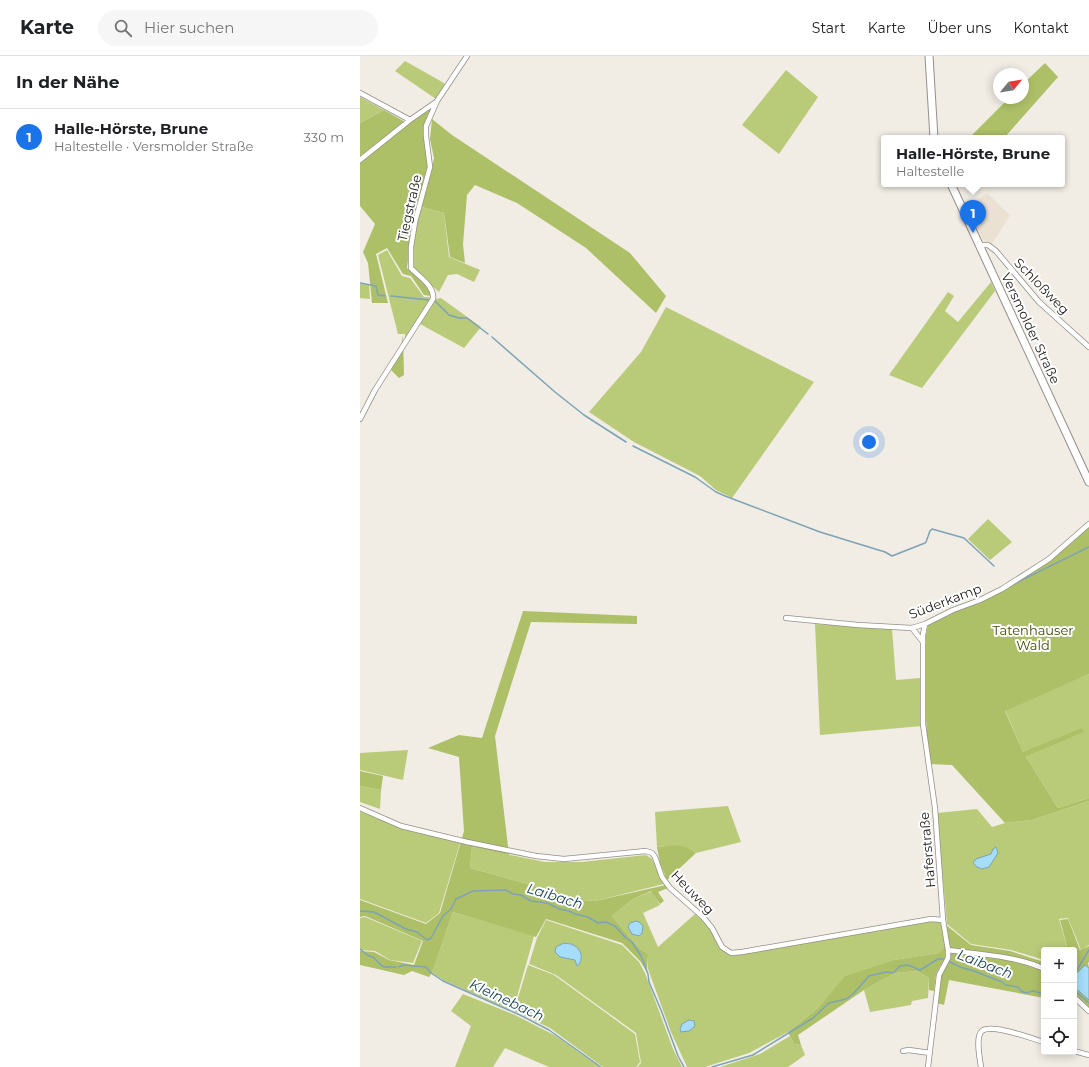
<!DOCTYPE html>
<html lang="de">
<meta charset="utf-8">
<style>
body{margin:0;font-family:Montserrat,sans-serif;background:#f6f6f6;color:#202124}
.controls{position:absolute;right:12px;bottom:12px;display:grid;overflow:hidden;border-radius:4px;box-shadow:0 2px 10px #0003}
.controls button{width:36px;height:36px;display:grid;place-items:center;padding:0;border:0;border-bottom:1px solid #e0e0e0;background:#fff;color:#202124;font:20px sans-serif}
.compass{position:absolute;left:633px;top:12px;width:36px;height:36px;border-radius:50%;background:#fff;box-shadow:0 2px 10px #0003;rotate:60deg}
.you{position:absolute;left:509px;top:386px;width:14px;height:14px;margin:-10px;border:3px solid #fff;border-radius:50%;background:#1a73e8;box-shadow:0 0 0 6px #1a73e833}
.badge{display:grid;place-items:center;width:26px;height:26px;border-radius:50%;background:#1a73e8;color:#fff;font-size:13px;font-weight:700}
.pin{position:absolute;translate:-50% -33px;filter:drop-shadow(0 1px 2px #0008)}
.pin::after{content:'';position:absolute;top:21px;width:14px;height:12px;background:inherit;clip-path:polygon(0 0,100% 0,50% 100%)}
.popup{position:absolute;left:521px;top:79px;width:184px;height:52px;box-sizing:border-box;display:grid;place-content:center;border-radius:4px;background:#fff;filter:drop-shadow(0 1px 3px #0005);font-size:13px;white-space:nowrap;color:#757577}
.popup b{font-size:15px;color:#202124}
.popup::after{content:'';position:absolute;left:50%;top:100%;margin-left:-8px;border:8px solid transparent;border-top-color:#fff}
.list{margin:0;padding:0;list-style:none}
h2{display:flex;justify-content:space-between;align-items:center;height:52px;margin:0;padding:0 16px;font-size:17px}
h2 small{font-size:13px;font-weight:400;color:#757577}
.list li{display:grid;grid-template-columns:26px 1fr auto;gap:12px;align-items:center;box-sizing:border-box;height:56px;padding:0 16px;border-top:1px solid #e0e0e0}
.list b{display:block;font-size:15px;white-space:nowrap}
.list p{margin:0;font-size:13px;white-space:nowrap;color:#757577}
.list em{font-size:13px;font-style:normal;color:#757577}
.icon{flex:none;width:22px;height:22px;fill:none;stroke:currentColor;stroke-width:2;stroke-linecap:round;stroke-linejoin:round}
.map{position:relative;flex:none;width:729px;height:1011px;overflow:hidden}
header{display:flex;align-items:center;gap:24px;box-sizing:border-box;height:56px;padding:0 20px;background:#fff;border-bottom:1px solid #e0e0e0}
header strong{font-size:19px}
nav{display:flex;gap:22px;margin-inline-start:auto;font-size:14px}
.search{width:280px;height:36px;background:#f6f6f6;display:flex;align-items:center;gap:10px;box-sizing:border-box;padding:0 14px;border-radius:22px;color:#757577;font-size:15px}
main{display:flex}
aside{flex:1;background:#fff}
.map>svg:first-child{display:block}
.built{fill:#ebe1d3}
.green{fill:#b9cb79}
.forest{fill:#adc068}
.water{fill:#a6ddfa;stroke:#7da3b6}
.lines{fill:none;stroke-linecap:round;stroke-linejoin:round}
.stream{stroke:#7da3b6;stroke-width:1.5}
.street-casing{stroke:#948f88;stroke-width:6}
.secondary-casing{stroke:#948f88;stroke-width:9}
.street{stroke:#fff;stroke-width:4.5}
.secondary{stroke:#fff;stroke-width:7}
.labels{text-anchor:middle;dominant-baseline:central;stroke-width:4;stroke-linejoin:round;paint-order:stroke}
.street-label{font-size:13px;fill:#1e1c19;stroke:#fff}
.park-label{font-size:13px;fill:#404b08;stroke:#fff}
.water-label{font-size:14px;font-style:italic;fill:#1a4558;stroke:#fff}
</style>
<header>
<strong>Karte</strong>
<div class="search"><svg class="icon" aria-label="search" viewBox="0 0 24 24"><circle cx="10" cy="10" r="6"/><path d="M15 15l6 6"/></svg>Hier suchen</div>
<nav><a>Start</a><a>Karte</a><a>Über uns</a><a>Kontakt</a></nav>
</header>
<main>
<aside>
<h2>In der Nähe<small></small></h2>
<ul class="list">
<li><span class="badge">1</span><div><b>Halle-Hörste, Brune</b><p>Haltestelle · Versmolder Straße</p></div><em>330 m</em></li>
</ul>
</aside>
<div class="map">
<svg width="729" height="1011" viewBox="0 0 729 1011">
<rect width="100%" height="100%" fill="#f1ece4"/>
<!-- built -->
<path class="built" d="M627,137L650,159L631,189L624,186L607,152Z"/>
<!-- green -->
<path class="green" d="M45,5L84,27L85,30L76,43L35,15Z
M426,14L458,41L419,98L382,69Z
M0,41L24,54L0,67Z
M62,151L84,157L89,201L120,214L114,226L97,218L88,219L79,236L53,212C53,190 55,171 62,151Z
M27,194L42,220L50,222L64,241H70L68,249L45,285V278H38L18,199Z
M631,226L635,235L562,332L529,319L588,236L594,240L585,255L598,266Z
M0,228L9,229L10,243L0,242Z
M81,242L121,271L104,292L60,268L76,243Z
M306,251L454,326L372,442L356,434L340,420L274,386L229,356L281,296Z
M628,463L652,486L630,504L608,483Z
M455,568L532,573L536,624L560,622L562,670L460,679Z
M729,618V742L698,752L666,701L723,676L663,696L645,654Z
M48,694L43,724L0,714V697Z
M0,730L21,734L20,753L0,746Z
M729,745V889L721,894L708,862L699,863L708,894H684V904L651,894L611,888L587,868L577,757L617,753L632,771L645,767L672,764Z
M368,750L381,786L336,797C322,788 313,790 297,791L295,756Z
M0,754L47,773L100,787L79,857L66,867L0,843Z
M112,791L185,806H222L286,799L292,803L304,828L235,845L196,842L193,835L110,812Z
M292,835L300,849L283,857L298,891L335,858C340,862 346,867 350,872C357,882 360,895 372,900L571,865H579L582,869L585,890L579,897L533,904L486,920L458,952L428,976L389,997L345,1011H327L311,976L288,913V898L278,891L252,860L273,843Z
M93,856L174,880L153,955L83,924L72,917Z
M5,861L62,885L53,907L30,904L15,895L0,894V862Z
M186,864L262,889L279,906L285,917L313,993L322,1011H277L281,1007L276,977L196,919L169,908L177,882Z
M168,909L194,919L275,978L280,1006L276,1011H243L190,972L154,955Z
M557,915L569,922L568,942L552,945L551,949L510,956L504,934L535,917Z
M103,938L155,959L196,980L240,1011H189L145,992L133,1011H95L111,970L91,955Z
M430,980L434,988L441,989L445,999L428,1011H360L400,998Z"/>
<!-- forest -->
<path class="forest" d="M685,7L698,21L644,82H609L649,42H663V28Z
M71,52L67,61L66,82L70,103L53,166L47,212L69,233L71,240L64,239L51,220L43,218L27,192L16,198L28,247H12L8,207L3,196L15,168L0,150V67L24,54L47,67Z
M72,63L92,79L270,197L306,240L296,257L226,192L157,147L115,129L107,139L103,188L105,207L90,201L84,157L62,151L74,102L70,83Z
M43,279L44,319L39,322L31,314L40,299Z
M729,471V618L645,655L663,696L722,672L724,676L666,701L698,752L729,742V745L672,764L645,767L592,709L569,708L566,663V593L565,584L568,569L595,555L620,547L648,532L690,504Z
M163,555L277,560V568L171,566L135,680L149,799L112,791L110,812L193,835L196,842L235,845L306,829L308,832L298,836L304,845L300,848L291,835L273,843L252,860L278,891L288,898L287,916L280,905L262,887L186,863L176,881L93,856L72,917L69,921L52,915L44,919L0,909V895L14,896L29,904L54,909L63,885L5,860L0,861V844L66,868L80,857L104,775L99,701L68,692L99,679L122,682Z
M0,715L23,720L21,734L0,730Z
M317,789L328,792L336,797L307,824L300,807L297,791Z
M708,863L720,894L729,890V906L728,907L729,912L725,909L714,920V894H708L700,864Z
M586,869L611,889L650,895L684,906V942L589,924L584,949L577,947L581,920L590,902L591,898Z
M585,890V901L576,918L574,935L569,934V922L557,915L535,917L504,934L438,979L441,989L434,988L428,976L458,952L485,920L533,904L579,897Z
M714,931L729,944V952L714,943Z"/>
<!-- water -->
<path class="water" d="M636,791L638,797L629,811L622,813L617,811L613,807L616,803L631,798L633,793Z
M276,865L279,866L283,870L282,877L279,880L272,878L268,871L270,867Z
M204,887C206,888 211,887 213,889C222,893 224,904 217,910L215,904L200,901L195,896L196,891Z
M725,909L729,912V944L714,931V920Z
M329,964L334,965L335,970L329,975L321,976L320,973L322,968Z"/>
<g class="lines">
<!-- stream -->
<path class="stream" d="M0,227L16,230L18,239L25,240
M31,240L69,244
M75,245L89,259L99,262H107L128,278
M132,281L195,336L224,359L266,386
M273,390L335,421L356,436L365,440L460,476L525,496L532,500L565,487L566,486L570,475L572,473L604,482L634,510
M650,530L729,491
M0,855L14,856L46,873L57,876L67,884L71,882L83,860L91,853L96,843L113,835L146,834L153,838L161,839L171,845L187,847L200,853L209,855L215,858L228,861L238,867L246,866L255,870L266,882L272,886L281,900L288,918L289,926L301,954L318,1000L324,1011
M0,893L9,900L13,901L22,910L25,911H36
M39,911L43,909L66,911L71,917L83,925L160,959L189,974L241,1011
M714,919L729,894
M714,934L729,947
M352,1011L393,999L453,962L469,947L486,943L493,938L509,920L526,916L533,917L540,910L548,909L560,914L578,903H584L600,911L614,915L642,926L646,929L658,931L661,935L666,937L673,935L684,938"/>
<defs>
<path id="street" d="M0,37L50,64
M0,104L50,64L76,46
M619,189H628L636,195L679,246L729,291
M0,363L15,334L73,243C75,230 59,221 51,212V191L55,166L70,111L66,80V70L77,45L107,0
M426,562L498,569L552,572L565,568L593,554L620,544L642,533L689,503L729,468
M565,568L563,579V668L575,752L583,864L588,894V902L579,919L568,1011
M552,572L563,586
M0,752L41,770L107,786L176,800L204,803L286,795L292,797L295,801L302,821L310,832L343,861L352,872L362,891L371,897L382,896L571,863L583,864
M588,894C617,898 658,900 684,913
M714,941L729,955
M543,995L549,994L570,997
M714,995L729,999
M621,1011C620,1003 615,981 622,975C631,967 673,983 684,986"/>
<path id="secondary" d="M569,0L574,82
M591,128L729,426"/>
</defs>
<!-- street casing -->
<use href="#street" class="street-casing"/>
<!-- secondary casing -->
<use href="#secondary" class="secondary-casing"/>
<!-- street -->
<use href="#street" class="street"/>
<!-- secondary -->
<use href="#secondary" class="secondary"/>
</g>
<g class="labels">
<!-- street labels -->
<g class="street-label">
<text transform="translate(49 152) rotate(-77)">Tiegstraße</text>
<text transform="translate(682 230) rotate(46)">Schloßweg</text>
<text transform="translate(671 272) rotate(65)">Versmolder Straße</text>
<text transform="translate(585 545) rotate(-21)">Süderkamp</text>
<text transform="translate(567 794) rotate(-95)">Haferstraße</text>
<text transform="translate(333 836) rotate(46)">Heuweg</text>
</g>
<!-- park labels -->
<g class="park-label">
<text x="673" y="574">Tatenhauser<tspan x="673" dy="15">Wald</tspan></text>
</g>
<!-- water labels -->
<g class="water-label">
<text transform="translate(195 840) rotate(17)">Laibach</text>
<text transform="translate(625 908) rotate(21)">Laibach</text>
<text transform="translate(147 944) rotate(25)">Kleinebach</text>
</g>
</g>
</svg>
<div class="controls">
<button>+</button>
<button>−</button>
<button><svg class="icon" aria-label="locate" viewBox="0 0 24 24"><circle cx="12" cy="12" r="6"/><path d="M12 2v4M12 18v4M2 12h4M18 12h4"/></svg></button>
</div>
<svg class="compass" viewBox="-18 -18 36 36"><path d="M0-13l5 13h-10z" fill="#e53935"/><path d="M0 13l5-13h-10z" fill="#757577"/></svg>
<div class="you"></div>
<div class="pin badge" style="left:613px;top:177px">1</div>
<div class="popup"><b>Halle-Hörste, Brune</b>Haltestelle</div>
</div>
</main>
